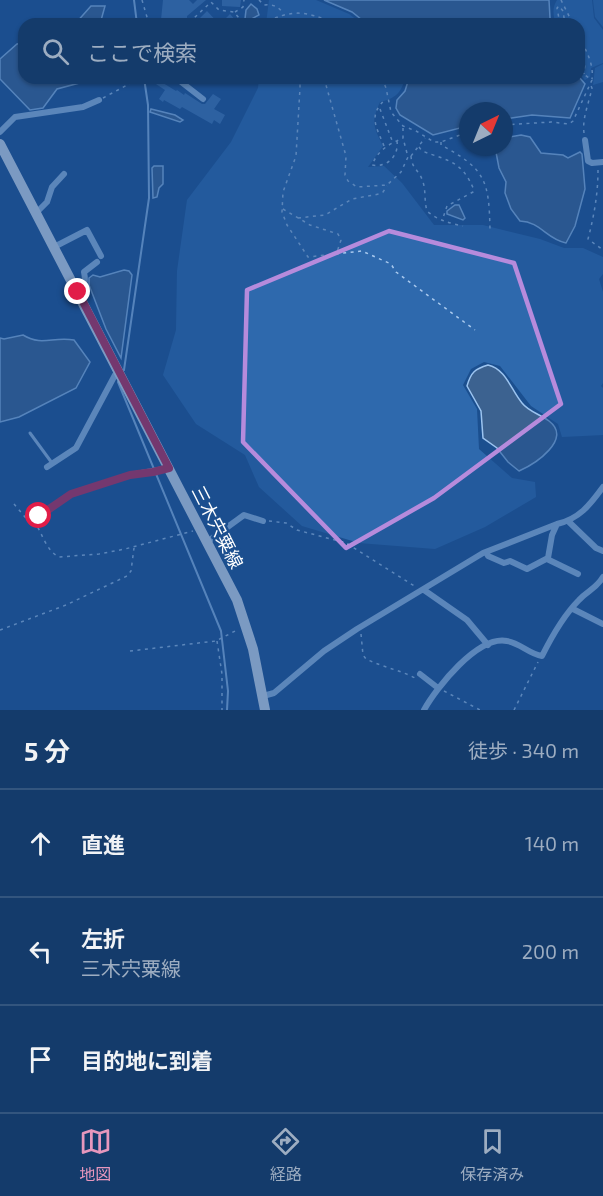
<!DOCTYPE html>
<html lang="ja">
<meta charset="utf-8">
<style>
body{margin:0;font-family:"Exo 2","Noto Sans JP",sans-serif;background:#1d4271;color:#f1f3f6}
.compass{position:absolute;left:459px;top:102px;width:54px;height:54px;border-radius:50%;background:#143b6b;box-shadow:0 2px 4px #0004;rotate:43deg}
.stop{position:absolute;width:18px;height:18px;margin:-14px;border:4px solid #e11d48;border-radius:50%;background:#fff}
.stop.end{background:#e11d48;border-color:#fff;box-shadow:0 2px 6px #0008}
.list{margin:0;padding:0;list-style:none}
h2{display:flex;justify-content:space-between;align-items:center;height:78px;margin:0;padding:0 24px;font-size:26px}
h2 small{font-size:20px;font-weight:400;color:#9dadc1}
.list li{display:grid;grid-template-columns:39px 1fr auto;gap:18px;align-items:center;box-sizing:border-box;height:108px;padding:0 24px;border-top:2px solid #33557e}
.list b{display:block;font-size:22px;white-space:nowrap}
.list p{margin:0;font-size:20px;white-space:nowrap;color:#9dadc1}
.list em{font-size:20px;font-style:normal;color:#9dadc1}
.icon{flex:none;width:33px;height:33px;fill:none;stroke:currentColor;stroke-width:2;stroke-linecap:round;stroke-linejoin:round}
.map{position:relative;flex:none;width:603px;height:710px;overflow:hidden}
.search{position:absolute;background:#143b6b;box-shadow:0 2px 4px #0004;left:18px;right:18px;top:18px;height:66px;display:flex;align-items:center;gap:15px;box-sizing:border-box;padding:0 21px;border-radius:18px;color:#9dadc1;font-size:22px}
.sheet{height:402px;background:#143b6b}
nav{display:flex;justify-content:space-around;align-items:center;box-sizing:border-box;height:84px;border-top:2px solid #33557e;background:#143b6b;font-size:16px;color:#9dadc1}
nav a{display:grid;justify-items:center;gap:3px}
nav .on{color:#e797bd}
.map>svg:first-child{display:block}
.green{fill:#2e69ad}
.water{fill:#3c6290;stroke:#9cc4f0;stroke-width:1.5}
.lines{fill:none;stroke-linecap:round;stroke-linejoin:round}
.stream{stroke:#9cc4f0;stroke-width:2}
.building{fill:#4478b7}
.path{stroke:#a9c9ee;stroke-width:1.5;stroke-dasharray:3 4.5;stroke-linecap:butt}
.lane{stroke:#a9c9ee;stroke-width:3}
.street{stroke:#a9c9ee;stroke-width:6}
.primary{stroke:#f0f6ff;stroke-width:10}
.route{stroke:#e11d48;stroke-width:8}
.marked{fill:none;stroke:#b68bdc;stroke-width:4.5;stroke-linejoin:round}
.labels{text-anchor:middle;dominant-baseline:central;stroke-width:5;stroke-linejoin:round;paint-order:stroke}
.street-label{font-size:18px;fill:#fff;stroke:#1b4f8f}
</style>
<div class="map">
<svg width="603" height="710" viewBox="0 0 603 710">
<rect width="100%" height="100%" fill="#1b4f8f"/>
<!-- green -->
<path class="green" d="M269,0H316L349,14L362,24H266Z
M557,0H592L594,18L603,30V63L591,68L590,77L585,80L579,74V24H556C553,15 552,8 557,0Z
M593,0H603V27L595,17Z
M603,64V82L593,85L595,68Z
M259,78H405C401,93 396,98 380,102C371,122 373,126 383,146L368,167L384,166L402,183L434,225H483L540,239L564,248H583L603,257V274L599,279L603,292V383L601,386L603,388V435L562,437L558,424L531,406L500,366L484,362L471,369L463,385L477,409L479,449L512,478L535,482L536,497L485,527L435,549L359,543L302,526L259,487L245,455L196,424L163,375L176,330L177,271L187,200L231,142L258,88Z"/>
<!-- water -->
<path class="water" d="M324,0H549L550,18L554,24H367L352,12Z
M251,4L257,9L259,15L248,21L245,19L246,10Z
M91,6H105L100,24H75Z
M24,43V78L90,79L87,81L57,89L43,108L30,110L0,79V59L17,44Z
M579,77L585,84L570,118L532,115L504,119V111H468V126L433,135L400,115L396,108L397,100L405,91L409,78Z
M151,109L175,115L183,120L180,122L150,112Z
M521,135L530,137L541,153L563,155L568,158L580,152L582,154L585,189L575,226L566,243C546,239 541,222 520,221L511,209L505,193L506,182L499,168L495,147H504V138Z
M154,166H163V184L159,188L157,197L153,198L152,168Z
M455,205H459L465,218L463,220L447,214V211Z
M124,270L129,271L132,275L121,358L106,329L89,285V278L93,275L100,277Z
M23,335C43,347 52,336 74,340L90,362L76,388L19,417L0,422V338L4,339Z
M488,365C506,369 511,390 522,403C529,412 540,414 549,421C573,439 535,464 519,471L508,462L497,448L483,438L481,411L467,386C471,372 475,369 488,365Z"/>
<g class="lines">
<!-- stream -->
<path class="stream" d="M134,0L137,24
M124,370L149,198L148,105L144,78
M118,382L221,631L228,691L227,710"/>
</g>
<!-- building -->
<path class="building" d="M163,0H189L193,4L197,0H206L187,16V21L161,20Z
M222,0H241L240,7L222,6Z
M207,11L219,24H206L200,18Z
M230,14L235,20L231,24H220Z
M156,78L159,80L161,78H167L163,83L176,91L177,90L184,95L185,93L202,104H205L213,94L221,99L214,109L225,115L220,124L214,120L212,124L182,107L180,109L164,100L163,102L159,99L165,90L153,82Z"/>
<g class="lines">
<!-- path -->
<path class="path" d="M142,0L149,24
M259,0L264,5C272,4 278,6 282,12
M561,0L573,24
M235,12L243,7L244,0
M274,19L286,24
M193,24V19L211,2L219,10L234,12L244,24
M261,24C293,9 304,10 336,24
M560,24L557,8L559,6L563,11L565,24
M579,35C585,50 594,62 592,79
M579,52L585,63L584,74
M579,60V71
M202,78L211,83L218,82L223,78
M297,78L300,82V88L296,156L283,192L282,212L287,225L308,257L362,251L391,264L396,272L475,330
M324,78L346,156L345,175L348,181L357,187L387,185L401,172L408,157L403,138V126
M382,78L386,88L391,112L403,126L416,131L434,142H441L468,132
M103,98L129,84L136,78
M380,109L393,143
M504,125L551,122L569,124L573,121L592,80L579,71
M584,133C582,118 589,103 592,88L591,86
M397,141C399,155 388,168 372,165C378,150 389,144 403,138
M441,142V145C486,169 489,181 490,230
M384,146C377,128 367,115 386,99
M419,147L422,151C449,161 462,161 474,190L473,192L447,206L442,221
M411,156C412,170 419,169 423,182C426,191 424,201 427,211C437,220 449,223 463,226
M411,156L425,138
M598,170C598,194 594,216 588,239L603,250
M283,209L310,225L338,234L341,240L337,252
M298,218L325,215L352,199L379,194L383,192L387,186
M14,504L31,524C56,496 88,488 123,477
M34,521C42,532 46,551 59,557L99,554L125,549L193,531
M269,521L286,523L297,530L346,543L416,587
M0,630L66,605L127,576L131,571L134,548
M361,634L363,655L366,659C382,667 400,670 415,678
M217,641L222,674V710
M130,651L216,641L237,630
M444,691L480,710
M514,710L538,662"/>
<!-- lane -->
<path class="lane" d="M30,433L52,463"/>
<!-- street -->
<path class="street" d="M176,78L203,99
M0,132L15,117L83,107L99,100
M585,140L588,161L592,163L603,162
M36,213L47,202L52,187L64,174
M54,247L87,230L101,256
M78,292C85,285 86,282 84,272L97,262
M47,467L76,448L115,375L119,372
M130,475L169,468
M568,521L596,548L603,551
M207,542L244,515L263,521
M486,552L488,556L504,563L510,561L527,569L548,558L552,535L557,524
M547,559L578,574
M424,590L467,620L488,645
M573,609L603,624
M420,674L438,688
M263,696L274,693L324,651L357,629L483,553L557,524C579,519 590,505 603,487
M424,710C436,688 478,635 507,641C520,643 529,654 542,656C552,636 564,615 579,600C588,590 596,589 603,577"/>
<!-- primary -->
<path class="primary" d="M0,144L237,600L253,649L265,710"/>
</g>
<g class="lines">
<!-- route -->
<path class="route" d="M39,516L71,494L130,475L153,472L169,468L78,292"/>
</g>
<!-- marked area -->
<path d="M0 0H603V710H0ZM389,231L514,263L561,404L434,498L346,548L243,442L247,290Z" fill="#1b4f8f" fill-opacity=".55" fill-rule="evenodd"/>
<path class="marked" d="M389,231L514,263L561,404L434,498L346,548L243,442L247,290Z"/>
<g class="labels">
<!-- street labels -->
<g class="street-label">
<text transform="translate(218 527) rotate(63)">三木宍粟線</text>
</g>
</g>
</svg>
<svg class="compass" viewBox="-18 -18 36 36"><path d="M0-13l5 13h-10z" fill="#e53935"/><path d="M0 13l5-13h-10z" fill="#9dadc1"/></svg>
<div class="stop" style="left:39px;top:516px"></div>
<div class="stop end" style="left:78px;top:292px"></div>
<div class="search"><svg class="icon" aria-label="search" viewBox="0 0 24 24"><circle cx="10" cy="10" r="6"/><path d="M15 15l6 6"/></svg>ここで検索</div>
</div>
<section class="sheet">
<h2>5 分<small>徒歩 · 340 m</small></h2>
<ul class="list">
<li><svg class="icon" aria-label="ahead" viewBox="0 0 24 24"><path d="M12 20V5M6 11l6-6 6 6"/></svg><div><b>直進</b></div><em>140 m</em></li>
<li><svg class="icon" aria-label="left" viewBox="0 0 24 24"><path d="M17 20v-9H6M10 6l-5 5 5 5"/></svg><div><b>左折</b><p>三木宍粟線</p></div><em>200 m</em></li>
<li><svg class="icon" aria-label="arrive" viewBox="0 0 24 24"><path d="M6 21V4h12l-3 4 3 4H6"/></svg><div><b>目的地に到着</b></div></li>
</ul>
</section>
<nav>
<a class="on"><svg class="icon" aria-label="map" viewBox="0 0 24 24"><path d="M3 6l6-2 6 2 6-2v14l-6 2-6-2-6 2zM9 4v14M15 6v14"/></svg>地図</a>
<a><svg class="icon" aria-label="directions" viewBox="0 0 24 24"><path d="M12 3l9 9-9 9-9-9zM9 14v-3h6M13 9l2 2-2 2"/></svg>経路</a>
<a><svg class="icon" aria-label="saved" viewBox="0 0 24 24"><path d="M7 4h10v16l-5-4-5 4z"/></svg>保存済み</a>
</nav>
